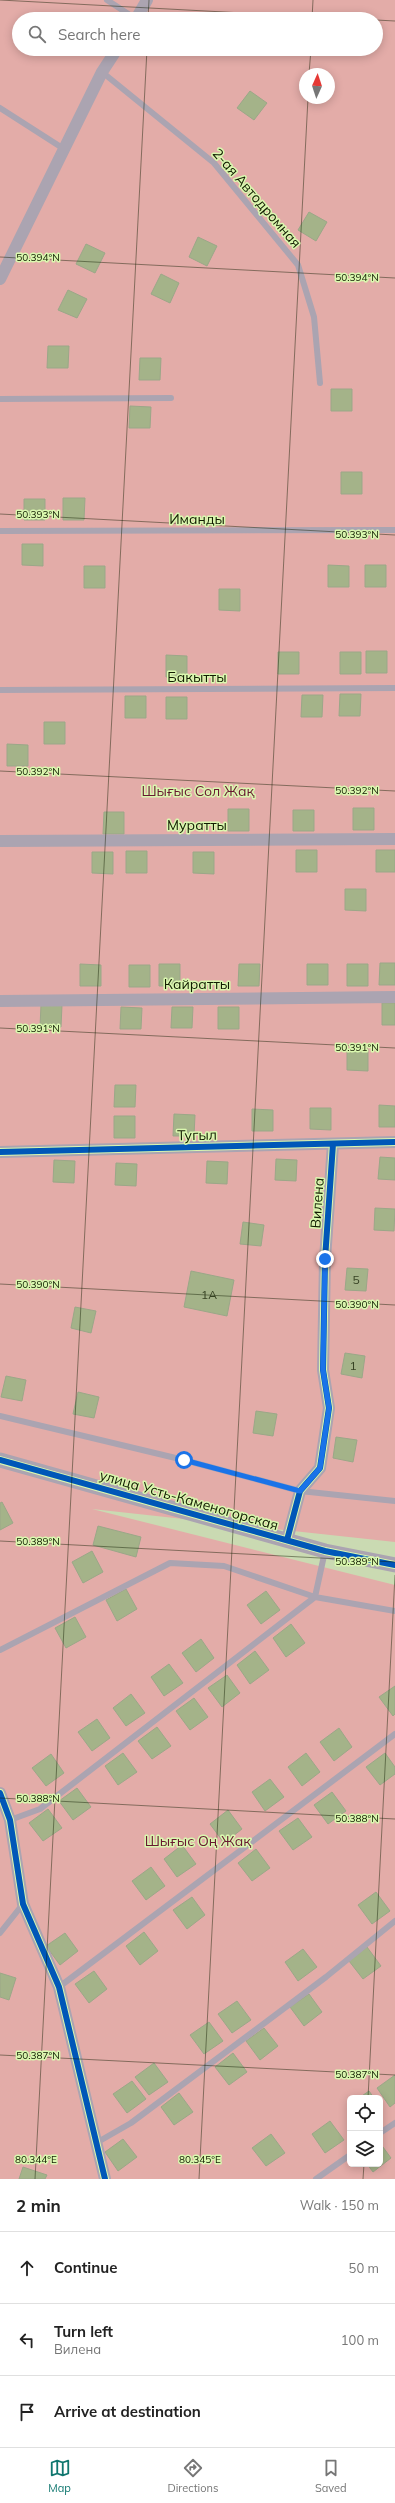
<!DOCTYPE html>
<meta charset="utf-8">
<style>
body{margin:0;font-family:Mulish,sans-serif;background:#f2f2f2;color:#222}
.controls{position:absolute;right:12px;bottom:12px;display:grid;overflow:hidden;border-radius:6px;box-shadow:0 2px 10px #0003}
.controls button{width:36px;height:36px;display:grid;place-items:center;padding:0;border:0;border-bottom:1px solid #e0e0e0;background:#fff;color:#222;font:20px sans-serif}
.compass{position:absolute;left:299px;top:68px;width:36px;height:36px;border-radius:50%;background:#fff;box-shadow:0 2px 10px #0003;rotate:3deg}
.stop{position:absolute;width:12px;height:12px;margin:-9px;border:3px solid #1a73e8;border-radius:50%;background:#fff}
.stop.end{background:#1a73e8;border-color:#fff;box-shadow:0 1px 4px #0008}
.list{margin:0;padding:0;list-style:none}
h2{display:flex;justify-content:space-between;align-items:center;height:52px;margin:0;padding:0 16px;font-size:17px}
h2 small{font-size:13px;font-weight:400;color:#767676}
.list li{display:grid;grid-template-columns:26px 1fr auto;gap:12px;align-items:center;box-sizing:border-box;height:72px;padding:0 16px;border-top:1px solid #e0e0e0}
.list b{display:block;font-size:15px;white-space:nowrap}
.list p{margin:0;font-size:13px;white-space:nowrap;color:#767676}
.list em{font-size:13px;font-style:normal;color:#767676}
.icon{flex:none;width:22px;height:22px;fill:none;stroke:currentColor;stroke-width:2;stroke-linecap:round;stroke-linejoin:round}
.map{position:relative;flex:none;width:395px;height:2179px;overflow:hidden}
.search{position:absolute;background:#fff;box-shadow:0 2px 10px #0003;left:12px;right:12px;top:12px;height:44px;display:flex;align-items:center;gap:10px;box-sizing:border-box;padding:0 14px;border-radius:22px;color:#767676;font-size:15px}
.sheet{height:268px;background:#fff}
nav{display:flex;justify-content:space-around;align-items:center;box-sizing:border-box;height:56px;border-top:1px solid #e0e0e0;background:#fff;font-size:11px;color:#767676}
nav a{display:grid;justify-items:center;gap:2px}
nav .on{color:#0f766e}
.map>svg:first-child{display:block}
.green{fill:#e3aca8;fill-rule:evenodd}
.building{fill:#a4b389;stroke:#9ba788}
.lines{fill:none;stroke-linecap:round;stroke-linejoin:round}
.service{stroke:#aba4b1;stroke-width:6}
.minor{stroke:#aba4b1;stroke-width:12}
.tertiary{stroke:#aba4b1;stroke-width:15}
.cycleway-casing{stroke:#daf8af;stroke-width:8}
.cycleway{stroke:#0057b8;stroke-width:6}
.route{stroke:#1a73e8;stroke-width:5}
.ticks{fill:none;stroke:#121c01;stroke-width:1;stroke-opacity:0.45}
.labels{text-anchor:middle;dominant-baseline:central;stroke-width:3;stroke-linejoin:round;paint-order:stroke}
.number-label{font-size:12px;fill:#364223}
.street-label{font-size:14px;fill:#121c01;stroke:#daf8af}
.park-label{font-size:14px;fill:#681831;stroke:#daf8af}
.ticks-label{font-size:10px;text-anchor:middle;fill:#121c01;stroke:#daf8af;stroke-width:3;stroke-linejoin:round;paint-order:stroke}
</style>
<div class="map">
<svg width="395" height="2179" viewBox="0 0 395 2179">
<rect width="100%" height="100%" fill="#cadab2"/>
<!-- green -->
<path class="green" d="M0,0H395V1542L92,1509L395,1585V2179H0ZM19,19H376V49H19ZM305,74H329V98H305ZM350,2098H380V2164H350Z"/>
<!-- building -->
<path class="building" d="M250,91L267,103L254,120L237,108Z
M309,212L327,222L316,241L298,230Z
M198,237L217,246L207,266L189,257Z
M86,244L105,253L95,273L76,264Z
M161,274L179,283L170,303L151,294Z
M68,290L87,299L77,318L58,310Z
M48,346H69L68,368H47Z
M140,358H161L160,380H139Z
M331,389H352V411H331Z
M130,406L151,407L150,428H129Z
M341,472H362V494H341Z
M63,498H85L84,520H63Z
M24,499H45V520H24Z
M22,544H43V566L22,565Z
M328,565L349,566V587H328Z
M365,565H386V587H365Z
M84,566H105V588H84Z
M219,589H240V611L219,610Z
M366,651H387V673H366Z
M278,652H299V674H278Z
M340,652H361V674H340Z
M166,655L187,656V677H166Z
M340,694H361L360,716H339Z
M302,695H323L322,717H301Z
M125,696H146V718H125Z
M166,697H187V719H166Z
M44,722H65V744H44Z
M7,744L28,745V766H7Z
M353,808H374V830H353Z
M228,809H249V831H228Z
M293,810H314V831H293Z
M104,812H124V834H103Z
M296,850H317V872H296Z
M376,850H395V872H376Z
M126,851H147V873H126Z
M92,852H113V874L92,873Z
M193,852H214V874L193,873Z
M345,889H366V911L345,910Z
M380,963H395V985H379Z
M80,964L101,965V986H80Z
M159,964H180V986H159Z
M239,964H260L259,986H238Z
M307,964H328V985H307Z
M347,964H368V986H347Z
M129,965H150V987H129Z
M382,1003H395V1025H382Z
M41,1005H62L61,1027H40Z
M121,1007L142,1008L141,1029H120Z
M172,1007H193L192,1028H171Z
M218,1007H239V1029H218Z
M347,1049H368V1071L347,1070Z
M115,1085H136L135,1107H114Z
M379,1105L395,1106V1127H379Z
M310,1108H331V1130L310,1129Z
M252,1109L273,1110V1131H252Z
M174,1114L195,1115L194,1136H173Z
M114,1116H135V1138H114Z
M380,1157L395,1158V1180L378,1179Z
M276,1159L297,1160L296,1181L275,1180Z
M54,1160L75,1161L74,1183L53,1182Z
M207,1161L228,1162L227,1184L206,1183Z
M116,1163L137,1164L136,1186L115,1185Z
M375,1208L395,1209L394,1231L374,1230Z
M243,1222L264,1225L261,1246L240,1244Z
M347,1268L368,1269L366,1291L345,1290Z
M191,1271L234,1280L227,1316L184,1307Z
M75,1307L96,1311L91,1333L71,1328Z
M345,1353L365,1356L362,1378L341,1374Z
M6,1376L26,1380L22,1401L1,1397Z
M78,1392L99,1397L94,1418L73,1414Z
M256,1411L277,1414L273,1436L253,1433Z
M336,1437L357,1440L353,1462L333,1458Z
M2,1502L13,1523L0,1530V1503Z
M98,1526L141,1537L136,1557L93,1545Z
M92,1551L103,1572L83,1583L72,1562Z
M126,1589L137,1609L117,1621L106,1600Z
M266,1591L280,1610L261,1624L247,1605Z
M75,1617L86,1637L66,1648L55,1628Z
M291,1624L305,1643L286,1657L273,1638Z
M201,1639L214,1658L196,1672L182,1653Z
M255,1651L269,1670L250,1684L237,1665Z
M169,1664L183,1683L164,1696L151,1677Z
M227,1675L240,1693L222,1707L208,1688Z
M395,1686V1714L393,1716L379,1697Z
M131,1694L145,1713L126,1726L113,1708Z
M194,1698L208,1717L190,1730L176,1711Z
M97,1719L110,1738L92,1751L78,1732Z
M157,1727L171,1746L152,1759L138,1741Z
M339,1728L352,1747L334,1761L320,1742Z
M123,1753L137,1772L118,1785L105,1766Z
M306,1753L320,1772L302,1786L288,1767Z
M385,1753L395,1767V1774L380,1785L366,1767Z
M51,1754L64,1773L46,1786L32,1768Z
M270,1779L284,1797L265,1811L252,1792Z
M77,1788L91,1807L73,1820L59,1801Z
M332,1792L346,1811L328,1824L314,1805Z
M48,1809L62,1828L43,1841L29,1823Z
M228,1810L242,1829L224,1843L210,1824Z
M298,1818L312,1837L293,1850L279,1831Z
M182,1845L196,1864L177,1877L164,1859Z
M256,1849L270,1868L252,1881L238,1863Z
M151,1867L165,1886L146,1900L132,1881Z
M376,1892L390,1911L372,1924L358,1905Z
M192,1897L205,1915L187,1929L173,1910Z
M144,1932L158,1951L140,1965L126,1946Z
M65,1933L78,1951L60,1965L46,1946Z
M367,1947L381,1966L363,1979L349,1961Z
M303,1949L317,1967L298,1981L285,1962Z
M94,1971L107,1989L89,2003L75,1984Z
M0,1973L16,1978L9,2000L0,1997Z
M309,1994L322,2012L304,2026L290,2007Z
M237,2001L251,2020L232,2033L218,2014Z
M209,2022L223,2041L204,2054L190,2035Z
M264,2028L278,2046L260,2060L246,2041Z
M233,2053L247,2072L229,2085L215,2067Z
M154,2063L168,2082L149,2095L135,2077Z
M395,2075V2103L390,2107L377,2088Z
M132,2081L146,2099L127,2113L113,2094Z
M369,2091L374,2098H359Z
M179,2093L193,2112L174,2125L161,2107Z
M330,2121L344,2140L325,2153L312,2134Z
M271,2134L285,2153L266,2166L252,2148Z
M123,2139L137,2157L118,2171L105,2152Z
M380,2143L391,2158L373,2172L367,2164H380Z
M23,2167L47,2175L45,2179H19Z"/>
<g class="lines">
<!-- service -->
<path class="service" d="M107,0L136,19
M102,72L214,163L298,265L314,317L320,383
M0,108L64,149
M0,399L171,398
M0,531L395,530
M0,690L395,688
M0,1416L184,1460L300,1491L395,1501
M0,1650L170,1563L224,1566L315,1597L395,1611
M10,1820L40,1809L315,1597L325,1551
M0,1933L23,1904
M59,1987L395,1734
M380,2133L395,2123
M96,2143L131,2123L326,1977L395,1921
M316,2179L350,2155"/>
<!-- minor -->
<path class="minor" d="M136,19L147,0
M0,279L102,72L117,49
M0,841L395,839
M0,1001L395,997
M0,1152L395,1142
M287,1540L300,1491L320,1468L329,1408L323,1370L325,1259L333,1144
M0,1793L10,1820L23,1904L59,1987L105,2179"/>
<!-- tertiary -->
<path class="tertiary" d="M0,1460L325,1551L395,1565"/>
<defs>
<path id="cycleway" d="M0,1152L395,1142
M0,1460L325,1551L395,1565
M287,1540L300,1491L320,1468L329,1408L323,1370L325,1259L333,1144
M0,1793L10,1820L23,1904L59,1987L105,2179"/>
</defs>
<!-- cycleway casing -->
<use href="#cycleway" class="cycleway-casing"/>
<!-- cycleway -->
<use href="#cycleway" class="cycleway"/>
</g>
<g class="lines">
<!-- route -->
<path class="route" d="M184,1460L300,1491L320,1468L329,1408L323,1370L325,1259"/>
</g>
<!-- ticks -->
<path class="ticks" d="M0,0L355,19M148,19L149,0M312,19L313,0M376,20L395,21M309,74L311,49M0,257L395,278M0,514L395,535M0,771L395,791M0,1028L395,1048M0,1284L395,1305M0,1541L395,1562M0,1798L395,1819M0,2055L395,2075M368,2098L395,1575M35,2179L147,49M199,2179L308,98M363,2179L364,2164"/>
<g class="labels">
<!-- number labels -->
<g class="number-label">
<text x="356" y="1279">5</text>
<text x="209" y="1294">1А</text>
<text x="353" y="1365">1</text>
</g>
<!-- street labels -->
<g class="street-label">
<text transform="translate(257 198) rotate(49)">2-ая Автодромная</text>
<text x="197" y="519">Иманды</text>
<text x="197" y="677">Бакытты</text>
<text x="197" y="825">Муратты</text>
<text x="197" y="984">Кайратты</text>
<text transform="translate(197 1135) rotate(-1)">Тугыл</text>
<text transform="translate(317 1203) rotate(-86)">Вилена</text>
<text transform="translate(189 1500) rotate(16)">улица Усть-Каменогорская</text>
</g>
<!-- park labels -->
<g class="park-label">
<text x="198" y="791">Шығыс Сол Жақ</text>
<text x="198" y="1841">Шығыс Оң Жақ</text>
</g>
</g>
<g class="ticks-label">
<text x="38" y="261">50.394°N</text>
<text x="357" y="281">50.394°N</text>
<text x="38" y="518">50.393°N</text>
<text x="357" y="538">50.393°N</text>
<text x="38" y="775">50.392°N</text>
<text x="357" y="794">50.392°N</text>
<text x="38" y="1032">50.391°N</text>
<text x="357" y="1051">50.391°N</text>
<text x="38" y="1288">50.390°N</text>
<text x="357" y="1308">50.390°N</text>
<text x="38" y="1545">50.389°N</text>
<text x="357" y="1565">50.389°N</text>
<text x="38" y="1802">50.388°N</text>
<text x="357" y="1822">50.388°N</text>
<text x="38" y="2059">50.387°N</text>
<text x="357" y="2078">50.387°N</text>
<text x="36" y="2163">80.344°E</text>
<text x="200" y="2163">80.345°E</text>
</g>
</svg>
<div class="controls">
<button><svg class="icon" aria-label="locate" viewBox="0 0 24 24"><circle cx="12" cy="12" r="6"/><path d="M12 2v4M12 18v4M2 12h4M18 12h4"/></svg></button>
<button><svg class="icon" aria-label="layers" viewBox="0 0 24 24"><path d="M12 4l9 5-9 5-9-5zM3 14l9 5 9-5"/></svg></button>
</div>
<svg class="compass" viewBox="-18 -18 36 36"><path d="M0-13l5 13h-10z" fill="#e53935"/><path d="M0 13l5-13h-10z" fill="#767676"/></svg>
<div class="stop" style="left:184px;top:1460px"></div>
<div class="stop end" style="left:325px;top:1259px"></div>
<div class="search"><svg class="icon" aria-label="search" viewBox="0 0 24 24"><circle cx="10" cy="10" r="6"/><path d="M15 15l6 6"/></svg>Search here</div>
</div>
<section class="sheet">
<h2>2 min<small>Walk · 150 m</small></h2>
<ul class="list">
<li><svg class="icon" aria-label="ahead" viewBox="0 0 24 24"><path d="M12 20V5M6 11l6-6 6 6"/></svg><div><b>Continue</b></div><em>50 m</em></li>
<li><svg class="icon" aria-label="left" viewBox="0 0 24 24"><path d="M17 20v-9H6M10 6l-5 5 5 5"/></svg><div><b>Turn left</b><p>Вилена</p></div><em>100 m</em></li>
<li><svg class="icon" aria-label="arrive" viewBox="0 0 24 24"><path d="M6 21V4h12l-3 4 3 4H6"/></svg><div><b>Arrive at destination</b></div></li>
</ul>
</section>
<nav>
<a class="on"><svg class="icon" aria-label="map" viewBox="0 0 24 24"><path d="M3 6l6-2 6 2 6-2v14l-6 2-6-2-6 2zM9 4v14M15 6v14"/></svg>Map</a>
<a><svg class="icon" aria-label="directions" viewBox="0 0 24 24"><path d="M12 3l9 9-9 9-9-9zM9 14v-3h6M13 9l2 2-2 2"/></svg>Directions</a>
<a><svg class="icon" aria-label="saved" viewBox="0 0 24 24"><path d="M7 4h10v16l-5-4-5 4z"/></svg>Saved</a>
</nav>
